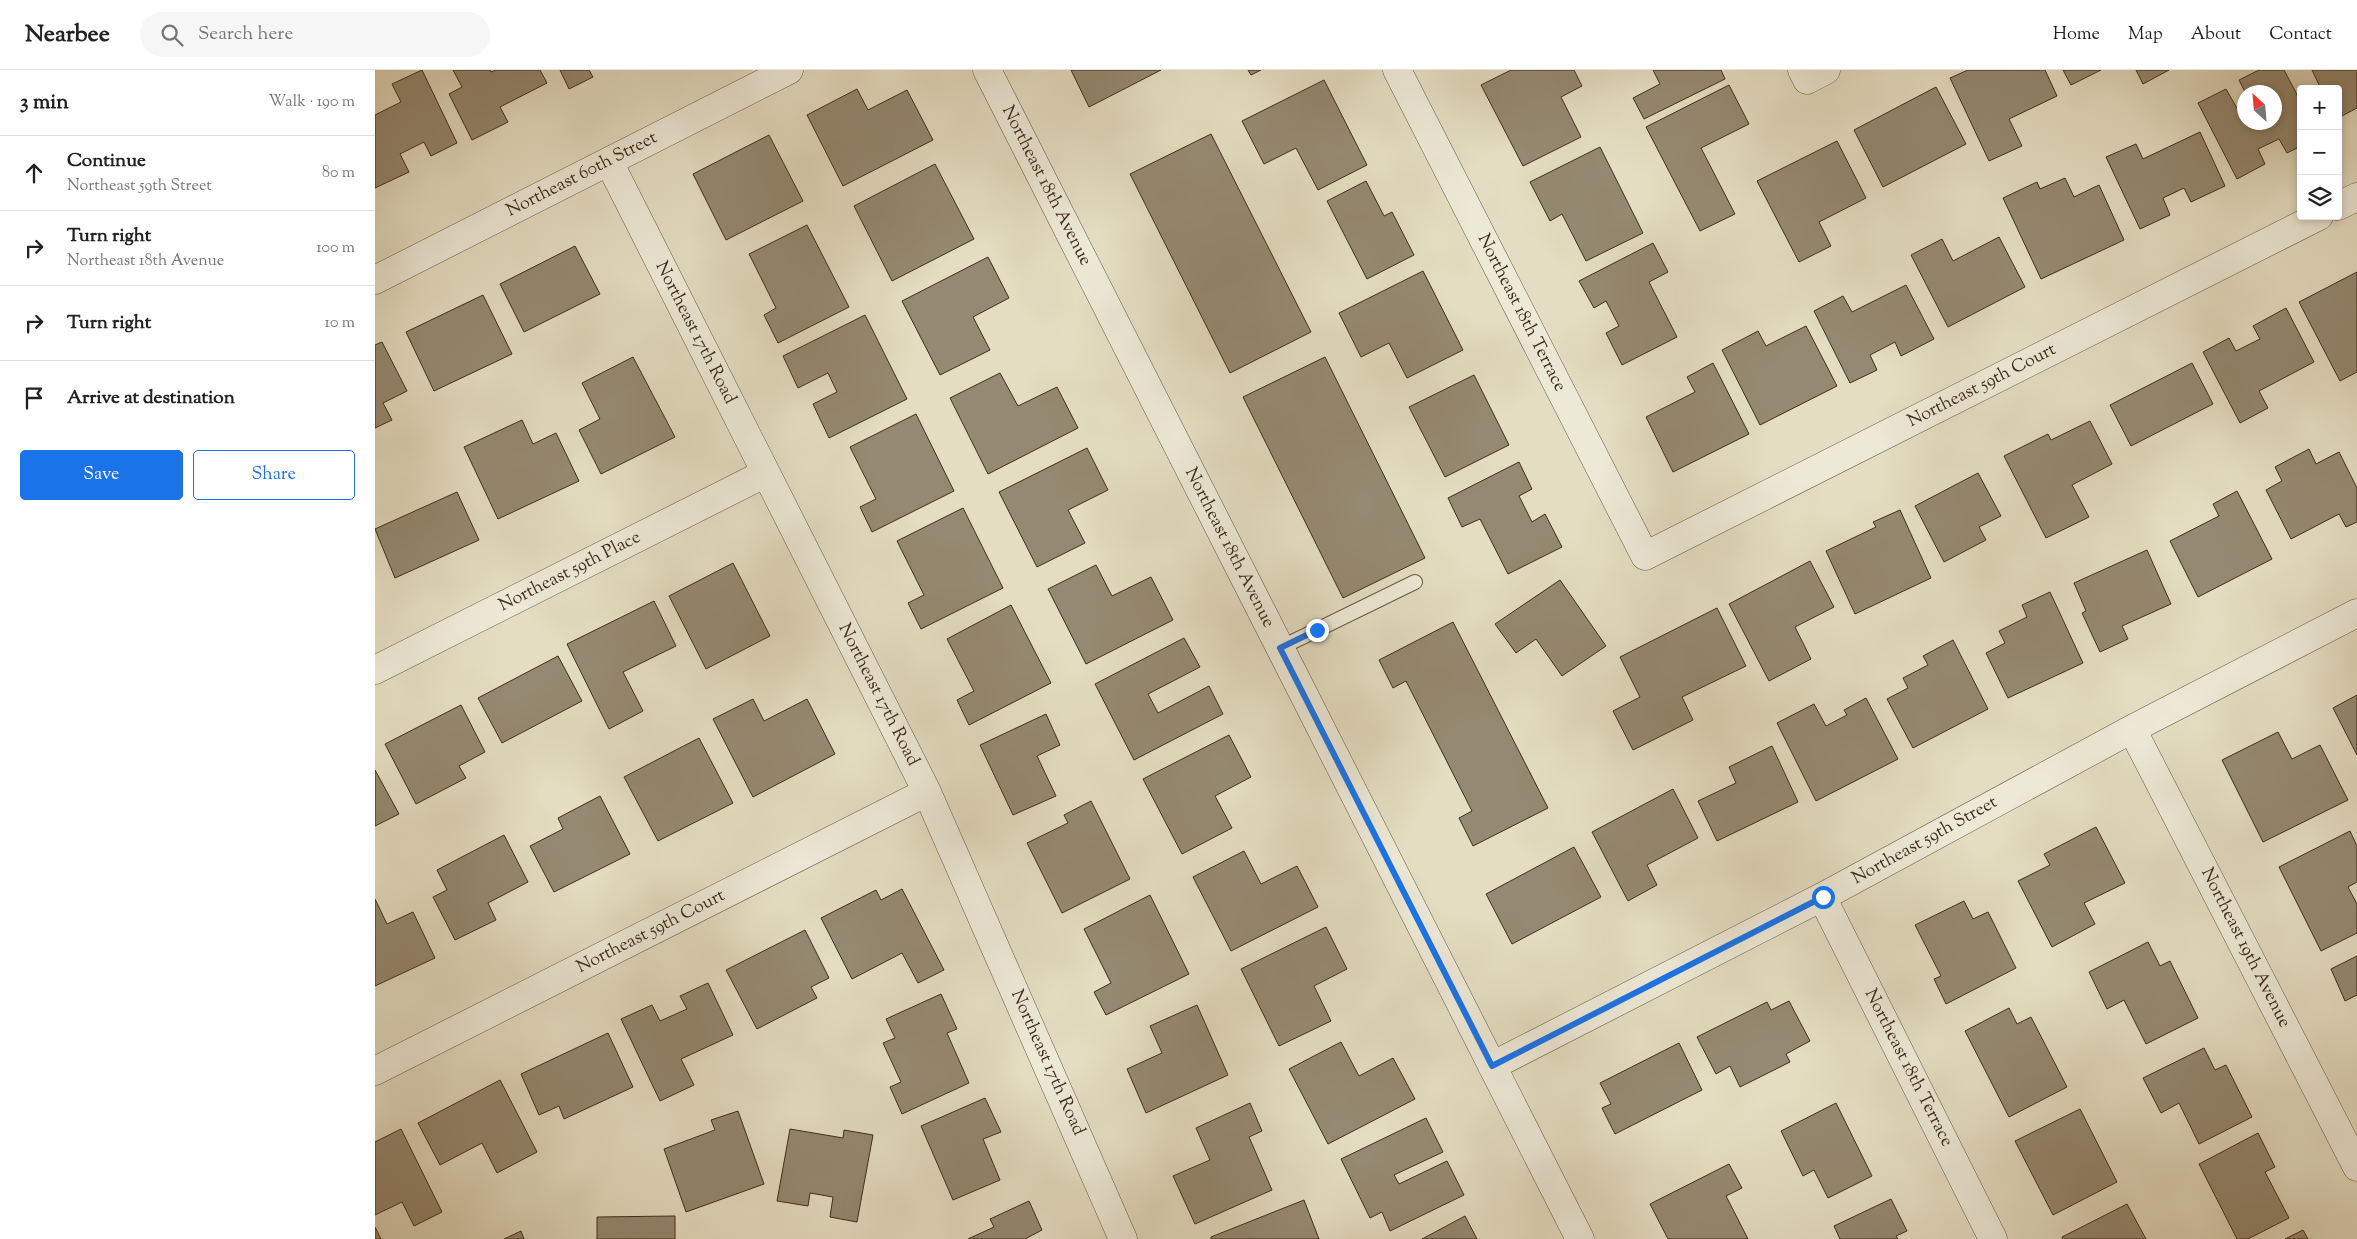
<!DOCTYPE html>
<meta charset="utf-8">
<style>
body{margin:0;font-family:"Sorts Mill Goudy",serif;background:#f6f6f6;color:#222}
.controls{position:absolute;right:15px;top:15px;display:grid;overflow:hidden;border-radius:5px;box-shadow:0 2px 8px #0003}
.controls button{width:45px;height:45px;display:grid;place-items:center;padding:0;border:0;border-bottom:1px solid #e0e0e0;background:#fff;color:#222;font:25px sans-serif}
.compass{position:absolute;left:1862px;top:15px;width:45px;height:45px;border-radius:50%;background:#fff;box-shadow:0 2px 8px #0003;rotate:334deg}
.stop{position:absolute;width:15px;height:15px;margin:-11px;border:4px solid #1a73e8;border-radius:50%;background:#fff}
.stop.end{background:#1a73e8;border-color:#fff;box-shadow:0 1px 5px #0008}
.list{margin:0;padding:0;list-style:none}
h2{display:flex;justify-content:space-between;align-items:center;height:65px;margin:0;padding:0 20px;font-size:21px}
h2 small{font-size:16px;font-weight:400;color:#767676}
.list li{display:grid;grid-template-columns:32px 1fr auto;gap:15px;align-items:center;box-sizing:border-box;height:75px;padding:0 20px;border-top:1px solid #e0e0e0}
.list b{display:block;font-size:19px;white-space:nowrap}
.list p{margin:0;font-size:16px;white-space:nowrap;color:#767676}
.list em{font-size:16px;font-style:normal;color:#767676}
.actions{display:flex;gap:10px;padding:15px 20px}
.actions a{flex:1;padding:11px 0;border:1px solid #1a73e8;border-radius:5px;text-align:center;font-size:18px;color:#1a73e8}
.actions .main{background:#1a73e8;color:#fff}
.icon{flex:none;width:28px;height:28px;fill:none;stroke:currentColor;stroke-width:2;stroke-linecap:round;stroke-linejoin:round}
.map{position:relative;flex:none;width:1982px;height:1169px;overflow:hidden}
header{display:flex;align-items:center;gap:30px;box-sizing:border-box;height:70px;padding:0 25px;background:#fff;border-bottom:1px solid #e0e0e0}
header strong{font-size:24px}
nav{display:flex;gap:28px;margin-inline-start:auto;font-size:18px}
.search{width:350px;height:45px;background:#f6f6f6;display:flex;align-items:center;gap:12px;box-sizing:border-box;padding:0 18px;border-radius:28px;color:#767676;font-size:19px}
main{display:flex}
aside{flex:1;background:#fff}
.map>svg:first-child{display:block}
.building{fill:#958971;stroke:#3f2e1b}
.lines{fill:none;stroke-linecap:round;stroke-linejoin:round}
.service-casing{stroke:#685a44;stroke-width:16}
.minor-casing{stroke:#685a44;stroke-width:29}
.tertiary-casing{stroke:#685a44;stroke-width:29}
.service{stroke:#ede9d7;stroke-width:14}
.minor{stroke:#ede9d7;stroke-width:28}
.tertiary{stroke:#ede9d7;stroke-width:28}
.route{stroke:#1a73e8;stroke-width:6}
.labels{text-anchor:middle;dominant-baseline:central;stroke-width:4.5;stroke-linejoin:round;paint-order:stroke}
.street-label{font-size:18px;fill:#3f2e1b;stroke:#ede9d7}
</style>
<header>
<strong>Nearbee</strong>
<div class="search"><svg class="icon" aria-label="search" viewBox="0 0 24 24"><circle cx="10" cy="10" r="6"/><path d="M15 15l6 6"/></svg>Search here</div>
<nav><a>Home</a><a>Map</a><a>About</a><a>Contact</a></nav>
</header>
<main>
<aside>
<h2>3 min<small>Walk · 190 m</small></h2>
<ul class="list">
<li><svg class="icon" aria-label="ahead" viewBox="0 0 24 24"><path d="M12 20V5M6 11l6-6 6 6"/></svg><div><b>Continue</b><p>Northeast 59th Street</p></div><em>80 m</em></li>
<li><svg class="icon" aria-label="right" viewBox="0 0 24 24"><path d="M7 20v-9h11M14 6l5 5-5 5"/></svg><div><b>Turn right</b><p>Northeast 18th Avenue</p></div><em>100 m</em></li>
<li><svg class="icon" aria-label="right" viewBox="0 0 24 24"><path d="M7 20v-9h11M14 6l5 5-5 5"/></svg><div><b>Turn right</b></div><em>10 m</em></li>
<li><svg class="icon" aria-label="arrive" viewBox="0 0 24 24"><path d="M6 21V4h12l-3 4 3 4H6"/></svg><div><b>Arrive at destination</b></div></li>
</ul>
<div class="actions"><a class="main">Save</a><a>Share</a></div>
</aside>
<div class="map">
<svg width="1982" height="1169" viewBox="0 0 1982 1169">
<rect width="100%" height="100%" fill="#e4ddc1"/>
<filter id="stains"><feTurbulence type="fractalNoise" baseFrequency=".004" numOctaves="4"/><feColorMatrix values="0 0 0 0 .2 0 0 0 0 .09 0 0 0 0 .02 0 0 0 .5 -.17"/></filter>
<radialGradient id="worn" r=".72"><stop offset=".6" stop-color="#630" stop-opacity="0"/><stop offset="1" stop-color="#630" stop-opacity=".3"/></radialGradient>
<!-- building -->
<path class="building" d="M47,0L82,73L56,86L49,72L25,84L34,102L0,118V45L26,32L17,14Z
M78,0H115L116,2L121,0H165L172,13L125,37L133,52L97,70L74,24L87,17Z
M185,0H214L218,7L194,19Z
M696,0H786L714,37Z
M873,0H886L876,5Z
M1136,0H1199L1207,16L1186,27L1206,67L1148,96L1106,15Z
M1278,0H1346L1350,9L1269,49L1258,28L1285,14Z
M1593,0H1670L1682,26L1634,49L1647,76L1614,91L1575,8Z
M1688,0H1726L1696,15Z
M1761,0H1794L1768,14Z
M1884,0H1909L1926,32V76L1912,83L1904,69L1883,79L1890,94L1862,109L1823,33L1851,19L1863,40L1870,37V52H1900V22H1883L1881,20L1870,22L1864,10Z
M1937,0H1982V38L1963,48V19H1946Z
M949,10L992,95L943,120L921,78L889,94L867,51Z
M1354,15L1374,54L1326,78L1360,144L1325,161L1271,57Z
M1561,17L1591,74L1508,117L1479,60Z
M482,19L493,40L532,20L558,70L468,116L432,45Z
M1825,62L1850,116L1816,132L1809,118L1788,128L1795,145L1765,159L1731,87L1761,74L1768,89Z
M836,64L936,262L855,303L755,104Z
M394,65L428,131L351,170L318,104Z
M1462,71L1491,128L1444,152L1456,176L1424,192L1382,111Z
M1225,77L1268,163L1211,191L1187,144L1175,151L1155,112Z
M560,94L599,169L517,211L479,136Z
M1690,108L1699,127L1724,115L1749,170L1666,209L1628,128L1662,112L1665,119Z
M991,111L1009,146L1017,142L1039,185L992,209L952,131Z
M432,155L474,237L403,273L389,245L401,238L374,184Z
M1624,167L1650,217L1573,257L1536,185L1567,169L1578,191Z
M1278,173L1293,202L1274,212L1302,267L1247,295L1231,263L1244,256L1231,231L1219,238L1204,211Z
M200,176L225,224L149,262L125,214Z
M613,187L634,228L598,247L615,280L565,305L527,231Z
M1048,201L1088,280L1032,308L1014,273L986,287L964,243Z
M1982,202V302L1965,311L1924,232Z
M1531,215L1559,269L1526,286L1520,272L1495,285L1502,300L1475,313L1439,241L1468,226L1477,242Z
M108,225L137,284L59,321L31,262Z
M1911,238L1939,292L1884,321L1893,338L1865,353L1828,282L1854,268L1861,281L1885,269L1878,256Z
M490,245L532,329L454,368L438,334L462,322L453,303L423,318L408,286Z
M1431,256L1462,316L1385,355L1347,280L1383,261L1391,276Z
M7,272L32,321L8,333L17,350L0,358V275Z
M258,287L300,367L226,404L204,360L225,349L207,313Z
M950,287L1050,488L968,528L868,327Z
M1338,293L1374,364L1298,402L1271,347L1320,322L1312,307Z
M1817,293L1838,334L1756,376L1735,335Z
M625,303L643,336L682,317L703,358L613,404L575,328Z
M1099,305L1134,375L1070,407L1034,337Z
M541,344L579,421L497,462L485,437L501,429L475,377Z
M147,350L158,374L181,363L204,411L123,449L89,377Z
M1715,351L1737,394L1697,415L1714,447L1671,468L1629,386L1673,364L1676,370Z
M712,378L733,420L693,440L710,473L662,497L624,422Z
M1934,379L1941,394L1964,382L1982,418V452L1971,457L1964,444L1916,469L1891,420L1907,411L1900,397Z
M1144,392L1157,419L1144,426L1157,452L1170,444L1187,477L1133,504L1105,449L1087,457L1073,428Z
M1603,403L1626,446L1604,457L1611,470L1569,492L1540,436Z
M1862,421L1897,489L1823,527L1795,471L1844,446L1838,434Z
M82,422L104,470L20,508L0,459Z
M588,438L628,518L546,559L533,533L549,525L522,471Z
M1525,440L1556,508L1480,544L1451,481L1501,457L1498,452Z
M1772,480L1796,534L1747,556L1753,569L1725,582L1707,543L1711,541L1699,513Z
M1435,491L1459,537L1420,557L1436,589L1394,611L1354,534Z
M358,493L395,566L331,599L294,526Z
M721,495L737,526L776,507L798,550L711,594L673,519Z
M1185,510L1231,576L1187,606L1161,569L1141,583L1120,554Z
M1675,522L1708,593L1633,628L1611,583L1630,573L1624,561L1652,547L1647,535Z
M279,531L301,576L248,602L268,641L234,659L192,574Z
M636,535L676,613L594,655L582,630L599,621L572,569Z
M1342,538L1371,596L1307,627L1318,650L1258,680L1238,641L1265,627L1245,587Z
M1078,552L1173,738L1098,776L1084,748L1097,741L1031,611L1018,618L1004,590Z
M809,568L825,597L773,624L783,643L834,616L848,644L759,690L720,614Z
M1578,570L1613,639L1538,678L1512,629L1533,618L1528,608L1553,595L1548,586Z
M183,586L207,631L127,673L103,628Z
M1982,625V685L1958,638Z
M1491,628L1523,689L1441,731L1402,653L1439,634L1451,656L1472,645L1469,640Z
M378,629L389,651L432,629L460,684L378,727L338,649Z
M86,635L110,682L84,696L91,708L41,734L10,674Z
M671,644L685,675L662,686L681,726L638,745L605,675Z
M1903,662L1917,689L1945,675L1973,730L1888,772L1847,690Z
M854,665L876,707L840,726L857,758L807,784L768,709Z
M324,668L358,733L283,771L249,707Z
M1397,676L1423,732L1342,771L1323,731L1361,713L1354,697Z
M0,700L24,744L0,756Z
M1298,719L1323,768L1272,795L1282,815L1253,831L1217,762Z
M225,726L255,784L179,822L155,776L188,759L183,748Z
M716,731L755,809L687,843L652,773L693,753L689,745Z
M1721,757L1750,813L1709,833L1720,854L1677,877L1643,811L1675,795L1669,784Z
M1975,761L1982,776V812L1973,817L1982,834V863L1946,881L1904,797Z
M129,765L153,812L113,833L121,850L80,870L58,827L72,820L62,800Z
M1199,777L1226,827L1137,874L1111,824Z
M869,781L886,814L922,796L943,837L856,881L818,807Z
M527,819L569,900L543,913L527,883L477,909L446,848L501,820L506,830Z
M775,825L814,904L731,945L719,922L736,913L709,859Z
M0,829L12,854L38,842L60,888L0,916Z
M1589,831L1598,849L1613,842L1641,898L1571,934L1559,909L1566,906L1540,855Z
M951,857L972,899L939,916L956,951L904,976L866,899Z
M430,860L454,908L436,917L442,928L382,959L351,900Z
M1773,872L1785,896L1795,891L1823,948L1771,974L1749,930L1732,939L1714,902Z
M1982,886V925L1970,931L1956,899Z
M333,913L358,965L306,989L319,1015L285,1031L246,949L277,935L285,951L312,939L305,926Z
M566,924L582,959L572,963L594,1013L527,1044L515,1017L526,1012L508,973L520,968L511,949Z
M1414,931L1435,971L1411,984L1415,992L1365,1017L1355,996L1341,1004L1322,967L1392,932L1396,940Z
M822,935L853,1005L771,1043L752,999L787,983L775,956Z
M1634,938L1642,954L1656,947L1692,1017L1634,1047L1590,961Z
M233,963L258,1017L189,1049L184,1036L164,1045L146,1004Z
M966,972L984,1006L1018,988L1040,1029L953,1074L914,999Z
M1304,973L1327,1020L1240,1064L1227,1038L1236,1034L1225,1013Z
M1829,978L1840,1000L1851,995L1877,1047L1824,1074L1804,1033L1786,1043L1768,1008Z
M125,1010L162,1082L122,1103L107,1073L65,1095L43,1053Z
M610,1028L626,1062L608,1069L625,1110L578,1130L546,1056Z
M875,1033L887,1061L874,1067L897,1120L820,1154L798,1106L835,1090L821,1058Z
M1461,1033L1497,1106L1453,1128L1439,1100L1428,1106L1406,1061Z
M1705,1039L1742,1112L1678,1145L1640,1071Z
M363,1041L389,1114L311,1142L289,1079L340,1060L336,1050Z
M1051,1048L1068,1082L1019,1105L1024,1114L1072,1091L1089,1125L1015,1161L1007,1142L995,1148L966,1089Z
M26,1059L67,1142L39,1156L27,1132L0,1145V1072Z
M415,1059L468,1068L469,1060L498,1065L482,1152L455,1147L458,1127L435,1123L433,1136L402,1131Z
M1883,1063L1900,1097L1890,1102L1914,1148L1873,1169H1862L1824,1094Z
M1354,1094L1367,1118L1351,1126L1373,1169H1293L1275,1134Z
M1516,1129L1532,1161L1521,1166L1523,1169H1465L1459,1156Z
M929,1130L944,1169H836V1167Z
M654,1131L667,1160L650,1169H593L619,1157L615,1149Z
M1752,1134L1771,1169H1688L1687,1167Z
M300,1146V1169H222V1147Z
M1090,1146L1102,1169H1047Z
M0,1157L6,1169H0Z
M1928,1160L1933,1169H1910Z
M146,1161L149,1169H129Z"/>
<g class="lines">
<defs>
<path id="service" d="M905,578L1040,512"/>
<path id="minor" d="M1022,0L1270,486L1944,146
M1427,0L1432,10L1451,0
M234,92L552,722L748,1169
M1963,136L1982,127
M0,210L414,0
M0,600L391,403
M1757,659L1982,1097
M1447,827L1618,1169
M1117,996L1447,827L1757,659L1982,543
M0,1001L552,722"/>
<path id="tertiary" d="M612,0L1205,1169"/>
</defs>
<!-- service casing -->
<use href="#service" class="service-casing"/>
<!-- minor casing -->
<use href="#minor" class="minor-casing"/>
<!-- tertiary casing -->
<use href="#tertiary" class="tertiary-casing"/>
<!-- service -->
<use href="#service" class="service"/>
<!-- minor -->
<use href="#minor" class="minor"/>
<!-- tertiary -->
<use href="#tertiary" class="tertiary"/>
</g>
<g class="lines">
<!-- route -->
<path class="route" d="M942,560L905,578L1117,996L1448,827"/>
</g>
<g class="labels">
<!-- street labels -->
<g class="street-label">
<text transform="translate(207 105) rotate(-27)">Northeast 60th Street</text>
<text transform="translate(671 116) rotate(63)">Northeast 18th Avenue</text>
<text transform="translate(1146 243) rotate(63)">Northeast 18th Terrace</text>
<text transform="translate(320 263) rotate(63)">Northeast 17th Road</text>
<text transform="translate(1607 316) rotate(-27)">Northeast 59th Court</text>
<text transform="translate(854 478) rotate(63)">Northeast 18th Avenue</text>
<text transform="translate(195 502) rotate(-27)">Northeast 59th Place</text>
<text transform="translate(503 625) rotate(63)">Northeast 17th Road</text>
<text transform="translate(1550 771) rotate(-29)">Northeast 59th Street</text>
<text transform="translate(276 862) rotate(-27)">Northeast 59th Court</text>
<text transform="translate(1870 878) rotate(63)">Northeast 19th Avenue</text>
<text transform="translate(672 993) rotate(66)">Northeast 17th Road</text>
<text transform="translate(1533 998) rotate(63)">Northeast 18th Terrace</text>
</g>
</g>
<rect width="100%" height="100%" filter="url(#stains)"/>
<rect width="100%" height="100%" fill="url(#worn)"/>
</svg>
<div class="controls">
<button>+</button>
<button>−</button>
<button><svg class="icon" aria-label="layers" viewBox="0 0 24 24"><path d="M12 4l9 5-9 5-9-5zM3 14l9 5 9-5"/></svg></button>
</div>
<svg class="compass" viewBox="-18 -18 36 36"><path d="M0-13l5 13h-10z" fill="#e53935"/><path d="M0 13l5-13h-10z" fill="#767676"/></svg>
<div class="stop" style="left:1448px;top:827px"></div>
<div class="stop end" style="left:942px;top:560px"></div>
</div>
</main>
